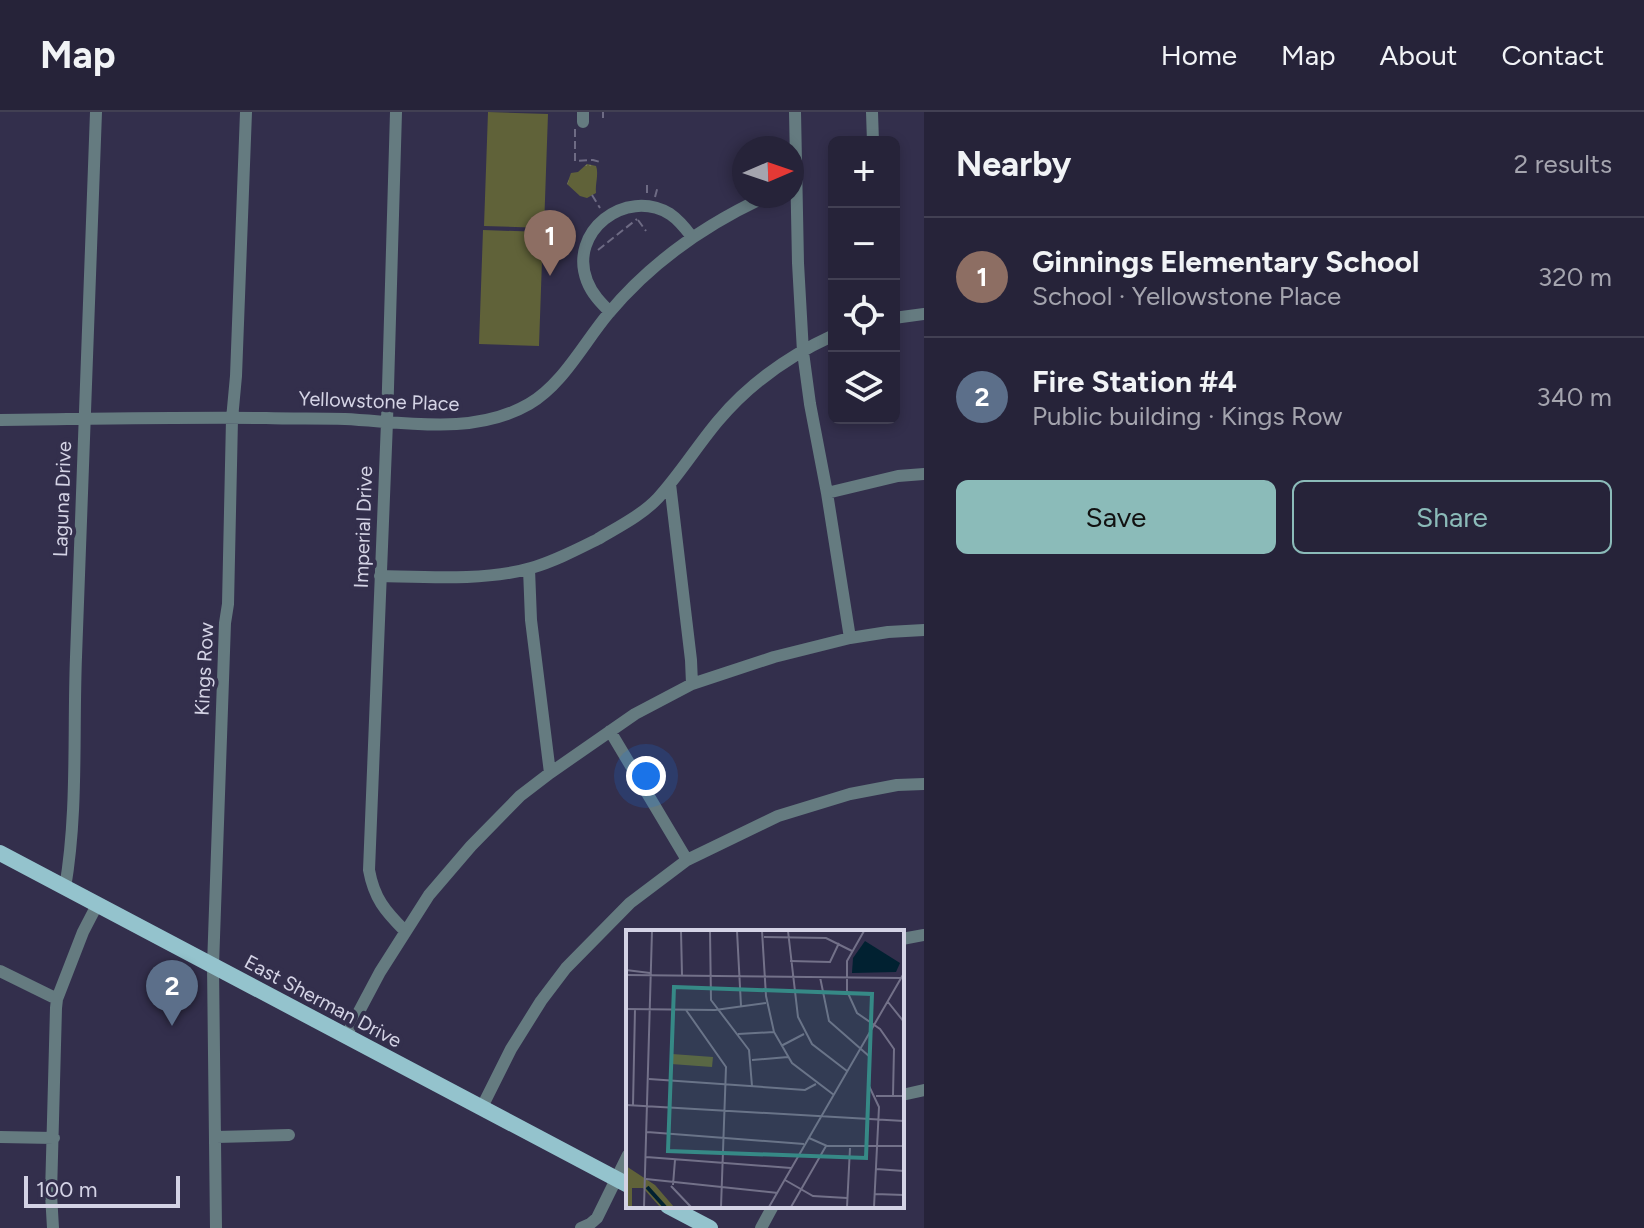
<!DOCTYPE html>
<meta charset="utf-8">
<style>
body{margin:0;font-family:Figtree,sans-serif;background:#2e2b41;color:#f1f3f6}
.controls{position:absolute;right:24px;top:24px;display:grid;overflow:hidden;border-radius:12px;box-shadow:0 4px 12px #0003}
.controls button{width:72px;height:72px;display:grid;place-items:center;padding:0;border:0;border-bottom:2px solid #424053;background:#262339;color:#f1f3f6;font:40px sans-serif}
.compass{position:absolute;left:732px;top:24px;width:72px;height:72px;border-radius:50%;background:#262339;box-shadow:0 4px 12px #0003;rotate:88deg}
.scale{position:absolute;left:24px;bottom:20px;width:156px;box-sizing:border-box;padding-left:8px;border:4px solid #d4d3e5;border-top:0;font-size:22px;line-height:28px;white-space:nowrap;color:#d4d3e5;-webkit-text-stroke:6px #332f4c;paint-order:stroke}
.you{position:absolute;left:646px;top:664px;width:28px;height:28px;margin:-20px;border:6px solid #fff;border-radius:50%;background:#1a73e8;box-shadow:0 0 0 12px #1a73e833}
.badge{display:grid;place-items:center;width:52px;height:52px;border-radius:50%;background:#8bbbb9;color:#fff;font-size:26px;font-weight:700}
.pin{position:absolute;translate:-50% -66px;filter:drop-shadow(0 2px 4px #0008)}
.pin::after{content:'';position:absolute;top:42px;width:28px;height:24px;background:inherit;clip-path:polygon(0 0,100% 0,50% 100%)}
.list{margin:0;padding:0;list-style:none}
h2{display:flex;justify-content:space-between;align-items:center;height:104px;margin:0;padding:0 32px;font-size:34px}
h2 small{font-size:26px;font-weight:400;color:#a4a4ae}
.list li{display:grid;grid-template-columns:52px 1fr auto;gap:24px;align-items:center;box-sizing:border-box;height:120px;padding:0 32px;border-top:2px solid #424053}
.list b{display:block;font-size:30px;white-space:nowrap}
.list p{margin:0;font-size:26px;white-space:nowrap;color:#a4a4ae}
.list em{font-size:26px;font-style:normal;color:#a4a4ae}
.actions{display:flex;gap:16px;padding:24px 32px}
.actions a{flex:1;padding:18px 0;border:2px solid #8bbbb9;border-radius:12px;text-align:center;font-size:28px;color:#8bbbb9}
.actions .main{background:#8bbbb9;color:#111}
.icon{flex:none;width:44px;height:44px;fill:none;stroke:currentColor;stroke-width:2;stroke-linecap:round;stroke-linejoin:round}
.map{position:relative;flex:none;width:924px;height:1116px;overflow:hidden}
header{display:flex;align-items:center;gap:48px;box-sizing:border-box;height:112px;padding:0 40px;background:#262339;border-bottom:2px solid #424053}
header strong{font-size:38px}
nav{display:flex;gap:44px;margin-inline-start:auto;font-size:28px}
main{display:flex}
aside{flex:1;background:#262339}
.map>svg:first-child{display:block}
.grass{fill:url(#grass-tufts)}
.pitch{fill:#606239}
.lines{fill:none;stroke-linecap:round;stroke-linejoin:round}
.path{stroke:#6e6b84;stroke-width:2;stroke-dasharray:8 4;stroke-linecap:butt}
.minor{stroke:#657b80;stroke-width:12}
.major{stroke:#94c3cd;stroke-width:16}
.labels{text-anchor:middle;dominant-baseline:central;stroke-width:8;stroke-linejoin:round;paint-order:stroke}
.street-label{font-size:20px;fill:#d4d3e5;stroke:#332f4c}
.inset-river{fill:none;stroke:#012131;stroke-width:4}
.inset-road{fill:none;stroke:#737189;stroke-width:2}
.view{fill:#368986;fill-opacity:0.15;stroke:#368986;stroke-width:4}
.inset-edge{fill:none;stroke:#d4d3e5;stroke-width:4}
</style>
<header>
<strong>Map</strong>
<nav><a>Home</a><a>Map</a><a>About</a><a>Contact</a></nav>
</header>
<main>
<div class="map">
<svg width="924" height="1116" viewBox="0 0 924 1116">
<defs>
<pattern id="grass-tufts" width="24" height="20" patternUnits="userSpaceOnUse" patternTransform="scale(2)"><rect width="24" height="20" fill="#606239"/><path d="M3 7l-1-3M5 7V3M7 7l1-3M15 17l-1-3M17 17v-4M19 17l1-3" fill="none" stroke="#767856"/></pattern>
</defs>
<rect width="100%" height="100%" fill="#332f4c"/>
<!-- grass -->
<path class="grass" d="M587,52L596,54C599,62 595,72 596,81L587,86L580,84L567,72L571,61L578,60Z"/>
<!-- pitch -->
<path class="pitch" d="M488,0L548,2L544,116L484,114Z
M483,118L543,120L539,234L479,232Z"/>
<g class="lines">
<!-- path -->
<path class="path" d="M603,0V6
M575,17V49L593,48L600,50
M647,73V81
M592,83L600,96
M655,85L658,74
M638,108L646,119
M598,138L637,107
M173,872V893
M155,886H172"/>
<!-- minor -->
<path class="minor" d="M396,0L387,310L369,758C374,786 385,799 405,819
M583,0V10
M795,0L798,151L803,240L810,292L827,381L850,526
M872,0L873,30
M610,200C601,191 592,182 587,169C568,120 625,75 670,102C679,108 686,117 692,125
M894,206L924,202
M0,308C89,307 178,305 266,306C292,307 319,306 345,307C405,310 474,324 529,292C563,272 583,232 608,202C652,149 706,112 767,84
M670,372L691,548L692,572
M827,381L898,364L924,362
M529,457L531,508L550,661
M380,464C426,465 487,469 531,456C555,449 576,438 598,427C618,415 642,403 658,386C680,362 697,334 718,309C750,271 788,244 834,223
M610,619L687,748
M65,776C78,700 73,622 76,545C84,364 89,182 96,0
M902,827L924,823
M0,859L57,887
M346,924L380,860L429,783L471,734L520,684L550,661L635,602L692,572L774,545L850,526L888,520L924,518
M902,983L924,978
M482,995L511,937L541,889L566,856L630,791L687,748L778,704L850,682L897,673L924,672
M0,1025L54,1026
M216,1025L289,1023
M53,1116L51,1082L56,896L57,887L83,820L97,793
M216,1116L213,854L225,511L228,492L232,307L236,264L246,0
M581,1116L590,1112L597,1106L628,1043
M761,1116L773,1094"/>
<!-- major -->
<path class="major" d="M0,741L628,1073
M668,1094L710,1116"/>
</g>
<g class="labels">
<!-- street labels -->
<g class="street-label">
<text transform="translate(379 289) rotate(2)">Yellowstone Place</text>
<text transform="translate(62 387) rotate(-88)">Laguna Drive</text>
<text transform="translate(363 415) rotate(-88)">Imperial Drive</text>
<text transform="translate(204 557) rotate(-87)">Kings Row</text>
<text transform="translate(323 889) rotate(28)">East Sherman Drive</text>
</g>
</g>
<!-- overview -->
<g transform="translate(626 818)">
<rect width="278" height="278" fill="#332f4c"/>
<path d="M0,236L29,255L48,277H34L17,258H6V276H0Z" fill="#606239"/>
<path d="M46,124L87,127L86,137L45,134Z" fill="#606239"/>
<path d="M239,11L274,33L270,42L226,43L227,28Z" fill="#012131"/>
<path class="inset-river" d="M21,257L39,277"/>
<path class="inset-road" d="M55,1L56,45M84,1L85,70L123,120L126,156M111,1L115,76M136,1L140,66L148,102L166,133L208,165M162,1L172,87L186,114L221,141M238,1L221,31V61L231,83L254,99L268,119L267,165M138,7L200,8L226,21M164,31L204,32L213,13M0,40L24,43M0,45L275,48M194,47L203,91L244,127L243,156L253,177L248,277M262,72L278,92M0,79L89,80L140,73M60,80L100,137L95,277M112,104L148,102M155,116L178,104M126,130L162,127M23,149L179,160L190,154M250,166H278M0,175L278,191M7,175L9,79M21,202L178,214M183,208L201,216H278M20,227L165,238M250,239L278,241M20,249L152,263M159,250L187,266L221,268M47,255L49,230M45,256L65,277M249,264L278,265M18,277L26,1M143,277L278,43M165,277L200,216M221,277L224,218"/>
<path class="view" d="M48,57L246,64L240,228L42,221Z"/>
<rect width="278" height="278" class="inset-edge"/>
</g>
</svg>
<div class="controls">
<button>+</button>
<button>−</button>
<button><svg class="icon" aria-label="locate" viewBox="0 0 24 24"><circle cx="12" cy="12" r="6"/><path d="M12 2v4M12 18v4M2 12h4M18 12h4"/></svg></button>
<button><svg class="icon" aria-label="layers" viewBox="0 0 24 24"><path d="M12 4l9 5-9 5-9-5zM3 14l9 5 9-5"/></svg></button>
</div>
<svg class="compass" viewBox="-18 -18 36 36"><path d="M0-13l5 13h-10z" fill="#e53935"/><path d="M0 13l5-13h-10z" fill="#a4a4ae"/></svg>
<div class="scale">100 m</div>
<div class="you"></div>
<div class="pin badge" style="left:550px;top:164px;background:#8d6e63">1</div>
<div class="pin badge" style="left:172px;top:914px;background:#5c6f8a">2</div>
</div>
<aside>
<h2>Nearby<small>2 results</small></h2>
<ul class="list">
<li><span class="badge" style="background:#8d6e63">1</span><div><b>Ginnings Elementary School</b><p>School · Yellowstone Place</p></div><em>320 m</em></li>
<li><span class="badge" style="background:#5c6f8a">2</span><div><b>Fire Station #4</b><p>Public building · Kings Row</p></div><em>340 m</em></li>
</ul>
<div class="actions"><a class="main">Save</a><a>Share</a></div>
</aside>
</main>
